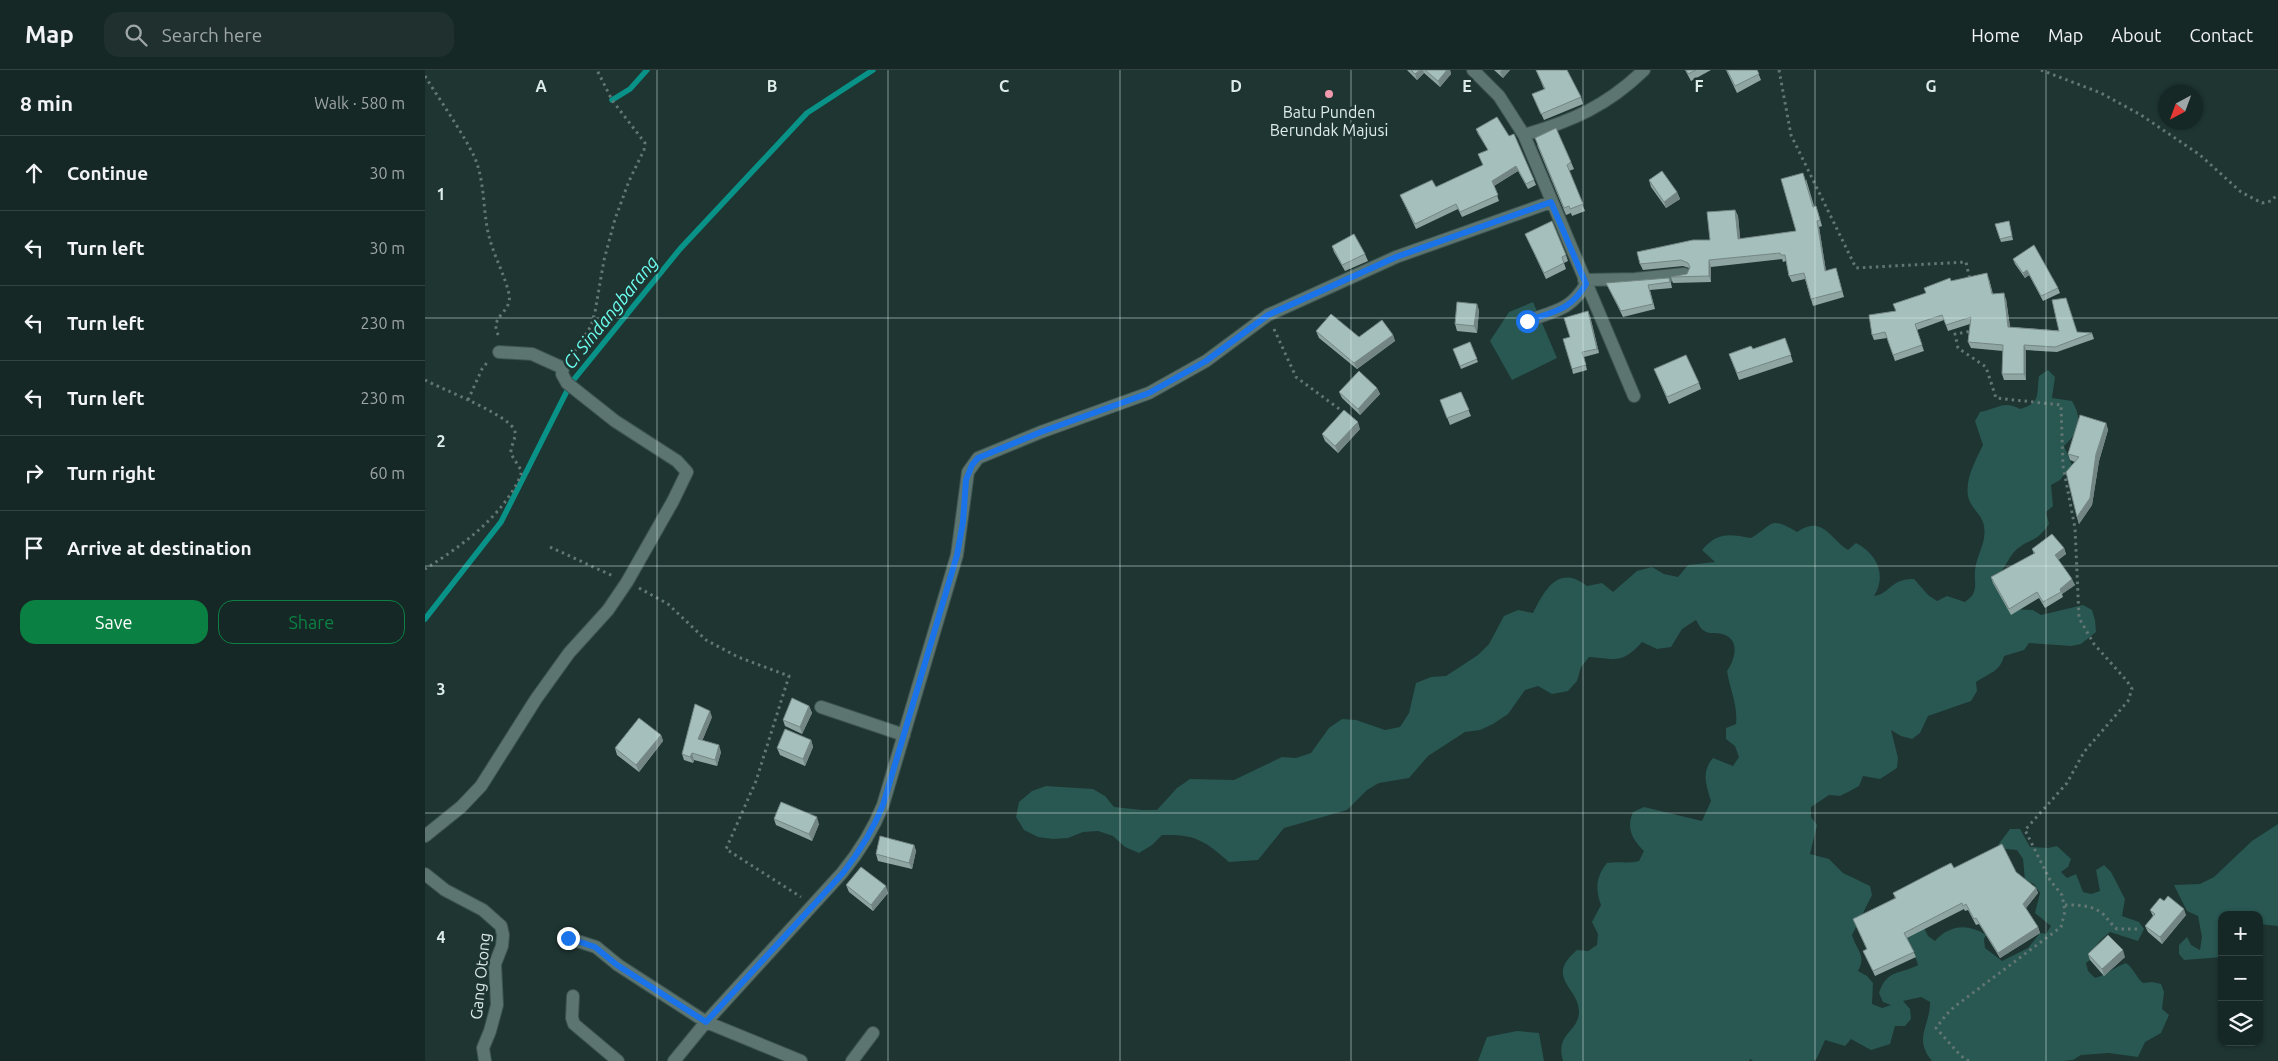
<!DOCTYPE html>
<meta charset="utf-8">
<style>
body{margin:0;font-family:Ubuntu,sans-serif;background:#1f302e;color:#f1f3f6}
.controls{position:absolute;right:15px;bottom:15px;display:grid;overflow:hidden;border-radius:10px;box-shadow:0 1px 4px #0004}
.controls button{width:45px;height:45px;display:grid;place-items:center;padding:0;border:0;border-bottom:1px solid #354443;background:#162826;color:#f1f3f6;font:25px sans-serif}
.compass{position:absolute;left:1733px;top:15px;width:45px;height:45px;border-radius:50%;background:#162826;box-shadow:0 1px 4px #0004;rotate:221deg}
.stop{position:absolute;width:15px;height:15px;margin:-11px;border:4px solid #1a73e8;border-radius:50%;background:#fff}
.stop.end{background:#1a73e8;border-color:#fff;box-shadow:0 1px 5px #0008}
.list{margin:0;padding:0;list-style:none}
h2{display:flex;justify-content:space-between;align-items:center;height:65px;margin:0;padding:0 20px;font-size:21px}
h2 small{font-size:16px;font-weight:400;color:#9ea6a7}
.list li{display:grid;grid-template-columns:32px 1fr auto;gap:15px;align-items:center;box-sizing:border-box;height:75px;padding:0 20px;border-top:1px solid #354443}
.list b{display:block;font-size:19px;white-space:nowrap}
.list em{font-size:16px;font-style:normal;color:#9ea6a7}
.actions{display:flex;gap:10px;padding:15px 20px}
.actions a{flex:1;padding:11px 0;border:1px solid #0b8043;border-radius:15px;text-align:center;font-size:18px;color:#0b8043}
.actions .main{background:#0b8043;color:#fff}
.icon{flex:none;width:28px;height:28px;fill:none;stroke:currentColor;stroke-width:2;stroke-linecap:round;stroke-linejoin:round}
.map{position:relative;flex:none;width:1853px;height:991px;overflow:hidden}
header{display:flex;align-items:center;gap:30px;box-sizing:border-box;height:70px;padding:0 25px;background:#162826;border-bottom:1px solid #354443}
header strong{font-size:24px}
nav{display:flex;gap:28px;margin-inline-start:auto;font-size:18px}
.search{width:350px;height:45px;background:#1f302e;display:flex;align-items:center;gap:12px;box-sizing:border-box;padding:0 18px;border-radius:15px;color:#9ea6a7;font-size:19px}
main{display:flex}
aside{flex:1;background:#162826}
.map>svg:first-child{display:block}
.green{fill:#295752}
.lines{fill:none;stroke-linecap:round;stroke-linejoin:round}
.stream{stroke:#099388;stroke-width:5.5}
.minor-casing{stroke:#3d5350;stroke-width:14}
.path{stroke:#627673;stroke-width:3;stroke-dasharray:2.5 4;stroke-linecap:butt}
.minor{stroke:#5c7571;stroke-width:12}
.wall{fill:#8ea5a2}
.shaded-wall{fill:#748684}
.building{fill:#a5c0bc;stroke:#748684}
.route{stroke:#1a73e8;stroke-width:6}
.grid{fill:none;stroke:#ddebe9;stroke-width:1;stroke-opacity:0.55}
.poi-dot{fill:#f29aad;stroke:#1e3532;stroke-width:2}
.labels{text-anchor:middle;dominant-baseline:central;stroke-width:5;stroke-linejoin:round;paint-order:stroke}
.poi-label{font-size:16px;fill:#ddebe9;stroke:#1e3532}
.street-label{font-size:16px;fill:#ddebe9;stroke:#1e3532}
.water-label{font-size:18px;font-style:italic;fill:#6cfeef;stroke:#1e3532}
.grid-label{font-size:16px;text-anchor:middle;font-weight:bold;fill:#ddebe9;stroke:#1e3532;stroke-width:5;stroke-linejoin:round;paint-order:stroke}
</style>
<header>
<strong>Map</strong>
<div class="search"><svg class="icon" aria-label="search" viewBox="0 0 24 24"><circle cx="10" cy="10" r="6"/><path d="M15 15l6 6"/></svg>Search here</div>
<nav><a>Home</a><a>Map</a><a>About</a><a>Contact</a></nav>
</header>
<main>
<aside>
<h2>8 min<small>Walk · 580 m</small></h2>
<ul class="list">
<li><svg class="icon" aria-label="ahead" viewBox="0 0 24 24"><path d="M12 20V5M6 11l6-6 6 6"/></svg><div><b>Continue</b></div><em>30 m</em></li>
<li><svg class="icon" aria-label="left" viewBox="0 0 24 24"><path d="M17 20v-9H6M10 6l-5 5 5 5"/></svg><div><b>Turn left</b></div><em>30 m</em></li>
<li><svg class="icon" aria-label="left" viewBox="0 0 24 24"><path d="M17 20v-9H6M10 6l-5 5 5 5"/></svg><div><b>Turn left</b></div><em>230 m</em></li>
<li><svg class="icon" aria-label="left" viewBox="0 0 24 24"><path d="M17 20v-9H6M10 6l-5 5 5 5"/></svg><div><b>Turn left</b></div><em>230 m</em></li>
<li><svg class="icon" aria-label="right" viewBox="0 0 24 24"><path d="M7 20v-9h11M14 6l5 5-5 5"/></svg><div><b>Turn right</b></div><em>60 m</em></li>
<li><svg class="icon" aria-label="arrive" viewBox="0 0 24 24"><path d="M6 21V4h12l-3 4 3 4H6"/></svg><div><b>Arrive at destination</b></div></li>
</ul>
<div class="actions"><a class="main">Save</a><a>Share</a></div>
</aside>
<div class="map">
<svg width="1853" height="991" viewBox="0 0 1853 991">
<rect width="100%" height="100%" fill="#1e3532"/>
<!-- green -->
<path class="green" d="M1108,232L1132,288L1087,310L1065,271L1084,242Z
M1623,300L1630,307L1627,328L1647,331C1658,349 1654,362 1639,376L1647,395L1635,410L1626,415L1628,436L1621,442L1624,454C1611,473 1607,467 1592,479C1584,486 1581,497 1573,505L1587,539L1608,540L1616,545L1658,535L1667,540L1670,550L1671,562L1656,574L1646,576L1604,573L1599,580L1579,586C1575,602 1564,603 1551,612L1552,621L1546,631L1503,646L1495,663L1487,669L1476,666L1466,660L1473,688L1472,698L1455,709L1438,706L1434,716L1425,721L1415,726L1404,725L1386,737V747L1392,755L1385,784L1404,789L1418,803L1445,816L1447,825L1427,865C1431,880 1442,885 1433,901L1442,906L1448,913L1447,934L1457,938L1466,935L1458,932L1454,923C1462,899 1474,905 1493,895L1490,886L1477,871L1499,858L1503,866L1510,871C1524,855 1543,853 1561,865L1559,869L1560,878L1577,891L1603,878L1615,863L1621,864L1626,856L1610,843L1615,823L1609,814L1600,810L1598,789L1592,780L1581,779L1573,775L1585,759H1595L1605,777L1623,778L1632,776L1646,789L1643,797L1636,802L1642,808L1651,804L1658,822L1666,824L1675,821L1671,800L1679,795L1686,802L1700,829L1697,846L1714,852L1719,859L1713,871L1685,862C1675,870 1667,877 1665,890L1661,893L1663,901L1670,908C1681,905 1690,897 1701,893C1709,899 1711,907 1718,913L1727,912L1736,914L1739,922L1737,939L1744,945L1736,963L1720,972L1713,987L1684,983L1656,985L1648,990L1638,991H1507C1488,968 1505,957 1505,932L1496,927L1478,931L1485,939L1486,949L1480,956H1470L1465,974L1446,980L1426,969L1420,976L1400,970L1392,988L1388,991H1328L1325,989L1324,991H1138C1130,963 1153,963 1154,942C1154,917 1119,908 1152,880L1163,881L1172,875L1173,864L1167,852L1176,835C1170,819 1171,806 1182,793C1193,791 1203,794 1214,791L1219,781C1207,769 1201,758 1208,742L1219,737L1277,751L1286,731C1281,714 1276,702 1288,688L1308,696L1314,687L1310,676L1301,669V658L1311,654C1313,635 1305,620 1302,601C1310,590 1316,569 1297,564C1290,562 1284,565 1278,560C1275,558 1273,553 1271,550L1257,559L1246,577L1232,579L1217,572C1197,594 1192,589 1164,587L1156,597L1152,611L1143,621L1127,624L1113,616L1100,620L1083,644L1068,654L1055,660L1040,662L1003,686L984,708L954,713L942,720L922,740L859,758L833,790L804,792C780,771 771,764 737,765L727,775L714,783L700,777L688,766L673,761L658,762L643,768L628,769L613,767L599,760L591,747L594,732L607,721L621,716L668,719L680,726L689,737L717,740H732L752,718L765,709L809,710L857,687L871,688L886,683L904,658L917,649L931,650L960,660L975,657L984,643L991,613L1006,607L1021,606L1053,585L1064,574L1079,546L1093,540L1108,543C1120,519 1134,494 1162,516L1177,513L1188,522L1212,501L1227,497L1239,504L1253,507L1263,495L1290,492L1277,480C1293,462 1303,464 1326,468C1350,453 1344,446 1372,462C1398,445 1403,467 1423,480L1431,473C1452,484 1462,505 1449,526C1465,524 1466,508 1489,509L1503,525L1512,531L1522,526L1540,532C1543,529 1547,527 1548,524C1552,516 1549,509 1550,501C1551,485 1562,473 1559,456C1557,444 1545,438 1543,426C1540,408 1551,390 1558,375L1550,351L1555,342C1573,339 1578,330 1595,339C1617,333 1611,324 1614,306Z
M1853,754V856L1834,854V845H1797V887L1759,890L1754,884V875L1762,867L1766,875L1775,880L1777,867L1773,846L1762,841L1749,815L1775,814L1789,807L1827,771Z
M1092,961L1114,963L1119,991H1053L1062,967Z"/>
<g class="lines">
<!-- stream -->
<path class="stream" d="M187,30L205,19L222,0
M0,549L76,452L146,313L255,179L382,43L448,0"/>
<defs>
<path id="minor" d="M1048,0L1074,26L1099,65L1209,326
M1099,65C1147,51 1182,36 1219,0
M1159,210L1210,209L1259,204
M1102,251C1129,241 1145,241 1161,214
M396,637L479,665
M0,766L36,737L56,716L111,629L144,583L183,540L202,512L248,431L262,402L252,391L190,351L142,313L137,304L138,298L107,284L74,282
M0,804L20,820L58,840L76,856L78,865L77,876L70,894L72,935L65,961L58,978L60,991
M143,868L171,877L193,895L281,952L376,991
M148,926L147,948L149,954L193,991
M249,991L281,952L417,803C435,781 448,760 458,735L532,485L543,402L553,388L616,362L724,323L781,291L843,245L971,187L1126,132
M427,991L448,963"/>
</defs>
<!-- minor casing -->
<use href="#minor" class="minor-casing"/>
<!-- path -->
<path class="path" d="M1354,0L1366,65L1431,198L1541,192L1545,210
M1616,0L1676,23L1716,45L1775,85L1816,122L1837,133L1846,131L1853,124
M0,6C16,32 34,57 48,84C61,110 57,143 65,170C70,188 80,206 84,224C88,244 61,246 75,268
M849,259L871,307L917,341
M146,287L166,256L170,242L179,190L190,149L204,111L219,80L220,73L187,30L172,0
M0,310C16,319 88,346 90,362C91,369 85,377 86,384L96,400V405C78,446 37,476 0,499
M43,330L57,299L64,290
M125,477L188,506
M214,518L243,534L281,570L313,587L364,606L331,711L301,779L376,827
M1640,835C1653,835 1668,835 1678,844C1683,849 1686,854 1692,859H1716
M1544,991L1536,986L1511,958L1521,945L1529,937L1636,857L1640,841L1637,825L1625,810L1600,760L1642,713L1659,682L1703,631L1707,619L1702,611L1669,574L1654,548L1650,458L1638,396L1636,335L1571,328L1561,297L1533,278L1530,264L1547,261"/>
<!-- minor -->
<use href="#minor" class="minor"/>
</g>
<!-- wall -->
<path class="wall" d="M982,0H1025L1026,4L1015,17L999,3L992,10Z
M1069,0H1085L1078,8Z
M1111,0L1156,27L1158,34L1119,50L1107,24L1119,19Z
M1260,0H1286L1266,11Z
M1301,0H1332L1336,10L1312,23Z
M1051,59L1109,110L1111,115L1103,119L1093,101L1069,116L1074,131L1037,147L1033,139L991,159L975,125L1011,117L1058,95L1063,80L1053,64Z
M1112,75L1146,92L1149,99L1144,101L1160,141L1147,146L1146,143L1141,145Z
M1381,109L1389,136L1393,142L1397,156L1394,157L1401,201L1411,198L1419,227L1388,236L1380,209L1367,212L1364,206L1361,191L1358,192L1357,189L1286,197V212L1248,213L1246,207L1262,204L1264,198L1258,196L1218,200L1215,194L1285,170L1310,140L1313,146L1315,169L1371,161Z
M1224,110L1252,122L1255,129L1241,138L1226,117Z
M1584,151L1588,170L1576,172L1575,169Z
M1100,164L1141,185L1143,191L1139,193L1141,199L1121,209Z
M907,176L940,184L943,191L920,201L909,182Z
M1588,189L1633,218L1635,223L1618,231L1604,205L1600,208L1590,194Z
M1244,208L1246,213L1247,218L1225,220L1230,239L1198,247L1181,213Z
M1564,209L1568,224L1581,229L1585,257L1667,263L1669,269L1632,282L1601,280V310H1579L1577,304L1578,281L1546,278L1543,272L1545,254L1523,261L1519,250L1492,260L1499,281L1470,291L1462,268L1449,270L1447,265L1471,241L1501,223L1526,211Z
M1054,240L1052,263L1032,261L1030,254Z
M1165,246L1174,283L1159,287L1162,300L1148,304L1147,299L1145,267Z
M891,261L934,267L968,265L970,271L932,299L894,268Z
M1360,268L1368,292L1314,310L1304,284L1328,279Z
M1045,272L1053,292L1036,299L1028,279Z
M1229,299L1274,313L1276,319L1244,334Z
M952,318L955,324L935,345L917,328L914,322Z
M1036,322L1046,346L1025,355L1015,330Z
M1681,353L1683,360L1674,391L1667,435L1654,454L1652,447L1650,392L1645,390L1643,384Z
M935,359L913,383L900,371L897,364Z
M1639,478L1641,484L1633,490L1650,515L1637,524L1638,527L1620,538L1614,528L1586,545L1568,513L1566,507L1609,484L1607,479Z
M384,636L387,643L377,664L360,656L358,650Z
M287,647L277,671L296,682L292,696L269,690L268,693L259,690L257,684Z
M236,665L238,671L214,702L192,685L190,678Z
M386,670L388,677L380,696L355,685L352,678Z
M349,749L394,754L387,771L351,755Z
M489,775L491,781L487,799L453,791L451,784Z
M1529,798L1591,802L1611,818L1613,823L1601,838L1613,857L1615,863L1575,888L1554,854L1551,855L1543,840L1540,841L1539,839L1482,868L1491,887L1450,906L1438,881L1442,880L1428,849L1470,828L1468,823Z
M421,815L463,823L448,841L424,822Z
M1739,831L1761,845L1737,874L1723,862L1720,856L1728,846L1725,840Z
M1663,884L1700,887L1679,906L1665,890Z"/>
<!-- shaded-wall -->
<path class="shaded-wall" d="M995,0H998L999,3L992,10L990,4Z
M1022,0H1025L1026,4L1015,17L1013,11Z
M1077,0H1085L1078,8L1075,2Z
M1091,96L1093,101L1068,116L1067,111Z
M1252,122L1255,129L1241,138L1239,132Z
M1310,140L1313,146L1316,176L1313,169Z
M1392,151L1394,157L1402,208L1400,201Z
M1284,190L1286,197V212L1284,206Z
M1602,200L1604,205L1600,208L1598,203Z
M1579,223L1581,229L1586,263L1583,257Z
M1052,234L1054,240L1052,263L1049,256Z
M1163,241L1165,246L1174,283L1172,279Z
M968,265L970,271L932,299L929,293Z
M1599,275L1601,280V310L1599,304Z
M952,318L955,324L935,345L933,339Z
M933,352L935,359L913,383L910,376Z
M1681,353L1683,360L1674,391L1667,435L1654,454L1652,447Z
M1639,478L1641,484L1632,491L1630,485Z
M1647,509L1650,515L1637,524L1635,519Z
M384,636L387,643L377,664L375,657Z
M285,641L287,647L275,676L273,669Z
M236,665L238,671L214,702L211,695Z
M386,670L388,677L380,696L378,689Z
M294,675L296,682L292,696L290,690Z
M267,683L269,690L268,693L265,687Z
M392,747L394,754L387,771L384,764Z
M489,775L491,781L487,799L484,793Z
M461,816L463,823L448,841L446,835Z
M1611,818L1613,823L1600,839L1598,834Z
M1759,839L1761,845L1737,874L1735,867Z
M1613,857L1615,863L1575,888L1573,883Z
M1698,880L1700,887L1679,906L1677,899Z"/>
<!-- building -->
<path class="building" d="M986,0H995L990,4Z
M1000,0H1022L1013,11Z
M1111,0H1142L1156,27L1116,44L1107,24L1120,19Z
M1261,0H1271L1263,4Z
M1302,0H1332L1334,4L1310,16Z
M1072,47L1084,66L1089,64L1109,110L1101,114L1091,96L1067,111L1073,125L1035,142L1031,134L990,154L975,125L1007,110L1011,117L1058,95L1053,84L1063,80L1051,59Z
M1131,58L1146,92L1142,95L1158,134L1145,139L1144,136L1139,138L1110,68Z
M1237,101L1252,122L1239,132L1224,110Z
M1378,103L1388,137L1391,136L1395,150L1392,151L1400,201L1411,198L1417,221L1386,229L1379,203L1364,206L1360,185H1356L1355,183L1284,190V206L1246,207L1262,204L1265,197L1263,193L1256,190L1215,194L1212,182L1268,170H1285L1282,142L1310,140L1313,169L1371,161L1356,109Z
M1127,151L1141,185L1137,187L1139,193L1119,203L1100,164Z
M1584,151L1587,166L1575,169L1570,154Z
M929,164L940,184L917,195L907,176Z
M1609,175L1633,218L1616,226L1602,200L1598,203L1588,189Z
M1562,203L1567,224L1579,223L1583,257L1634,261L1627,230L1641,228L1652,262L1667,263L1630,277L1599,275V304H1577L1578,275L1543,272L1546,247L1521,255L1517,245L1490,254L1497,275L1468,285L1460,262L1447,265L1444,245L1471,241L1468,234L1501,223L1499,218L1525,208L1526,211Z
M1244,208L1245,212L1223,215L1228,234L1196,241L1181,213Z
M1032,232L1052,234L1049,256L1030,254Z
M1163,241L1172,279L1157,282L1161,295L1147,299L1138,269L1145,267L1139,248Z
M906,244L934,267L957,250L968,265L929,293L891,261Z
M1360,268L1366,285L1312,303L1304,284L1326,276L1328,279Z
M1045,272L1052,289L1035,296L1028,279Z
M1261,285L1274,313L1242,327L1229,299Z
M934,301L952,318L933,339L914,322Z
M1036,322L1044,340L1022,348L1015,330Z
M919,340L933,352L910,376L897,364Z
M1655,345L1681,353L1671,384L1665,428L1652,447L1641,402L1654,387L1643,384Z
M1627,464L1639,478L1630,485L1647,509L1635,519L1636,522L1618,532L1612,522L1584,539L1566,507L1610,483L1607,479Z
M367,628L384,636L375,657L358,650Z
M270,634L285,641L273,669L294,675L290,690L267,683L265,687L257,684Z
M214,648L236,665L211,695L190,678Z
M360,659L386,670L378,689L352,678Z
M356,732L392,747L384,764L349,749Z
M455,766L489,775L484,793L451,784Z
M1577,774L1591,802L1611,818L1598,834L1613,857L1573,883L1551,848L1549,849L1541,834L1538,836L1537,833L1479,863L1489,882L1448,901L1438,881L1442,879L1428,849L1471,828L1468,823L1514,799L1526,793L1529,798Z
M436,797L461,816L446,835L421,815Z
M1743,826L1759,839L1735,867L1720,856L1730,844L1725,840L1735,828L1739,831Z
M1683,865L1698,880L1677,899L1663,884Z"/>
<g class="lines">
<!-- route -->
<path class="route" d="M143,868L170,877L192,895L281,952L418,803C435,781 448,760 458,735L532,485L538,452L541,410L547,395L553,388L616,362L724,323L781,291L843,245L971,187L1126,132L1161,214C1145,241 1129,241 1102,251"/>
</g>
<!-- grid -->
<path class="grid" d="M232,0V991M463,0V991M695,0V991M926,0V991M1158,0V991M1390,0V991M1621,0V991M0,248H1853M0,496H1853M0,743H1853"/>
<!-- markers -->
<circle class="poi-dot" cx="904" cy="24" r="5"/>
<g class="labels">
<!-- poi labels -->
<g class="poi-label">
<text x="904" y="42">Batu Punden<tspan x="904" dy="18">Berundak Majusi</tspan></text>
</g>
<!-- street labels -->
<g class="street-label">
<text transform="translate(55 906) rotate(-84)">Gang Otong</text>
</g>
<!-- water labels -->
<g class="water-label">
<text transform="translate(185 242) rotate(-51)">Ci Sindangbarang</text>
</g>
</g>
<g class="grid-label">
<text x="116" y="22">A</text>
<text x="347" y="22">B</text>
<text x="579" y="22">C</text>
<text x="811" y="22">D</text>
<text x="1042" y="22">E</text>
<text x="1274" y="22">F</text>
<text x="1506" y="22">G</text>
<text x="16" y="130">1</text>
<text x="16" y="377">2</text>
<text x="16" y="625">3</text>
<text x="16" y="873">4</text>
</g>
</svg>
<div class="controls">
<button>+</button>
<button>−</button>
<button><svg class="icon" aria-label="layers" viewBox="0 0 24 24"><path d="M12 4l9 5-9 5-9-5zM3 14l9 5 9-5"/></svg></button>
</div>
<svg class="compass" viewBox="-18 -18 36 36"><path d="M0-13l5 13h-10z" fill="#e53935"/><path d="M0 13l5-13h-10z" fill="#9ea6a7"/></svg>
<div class="stop" style="left:1102px;top:251px"></div>
<div class="stop end" style="left:143px;top:868px"></div>
</div>
</main>
